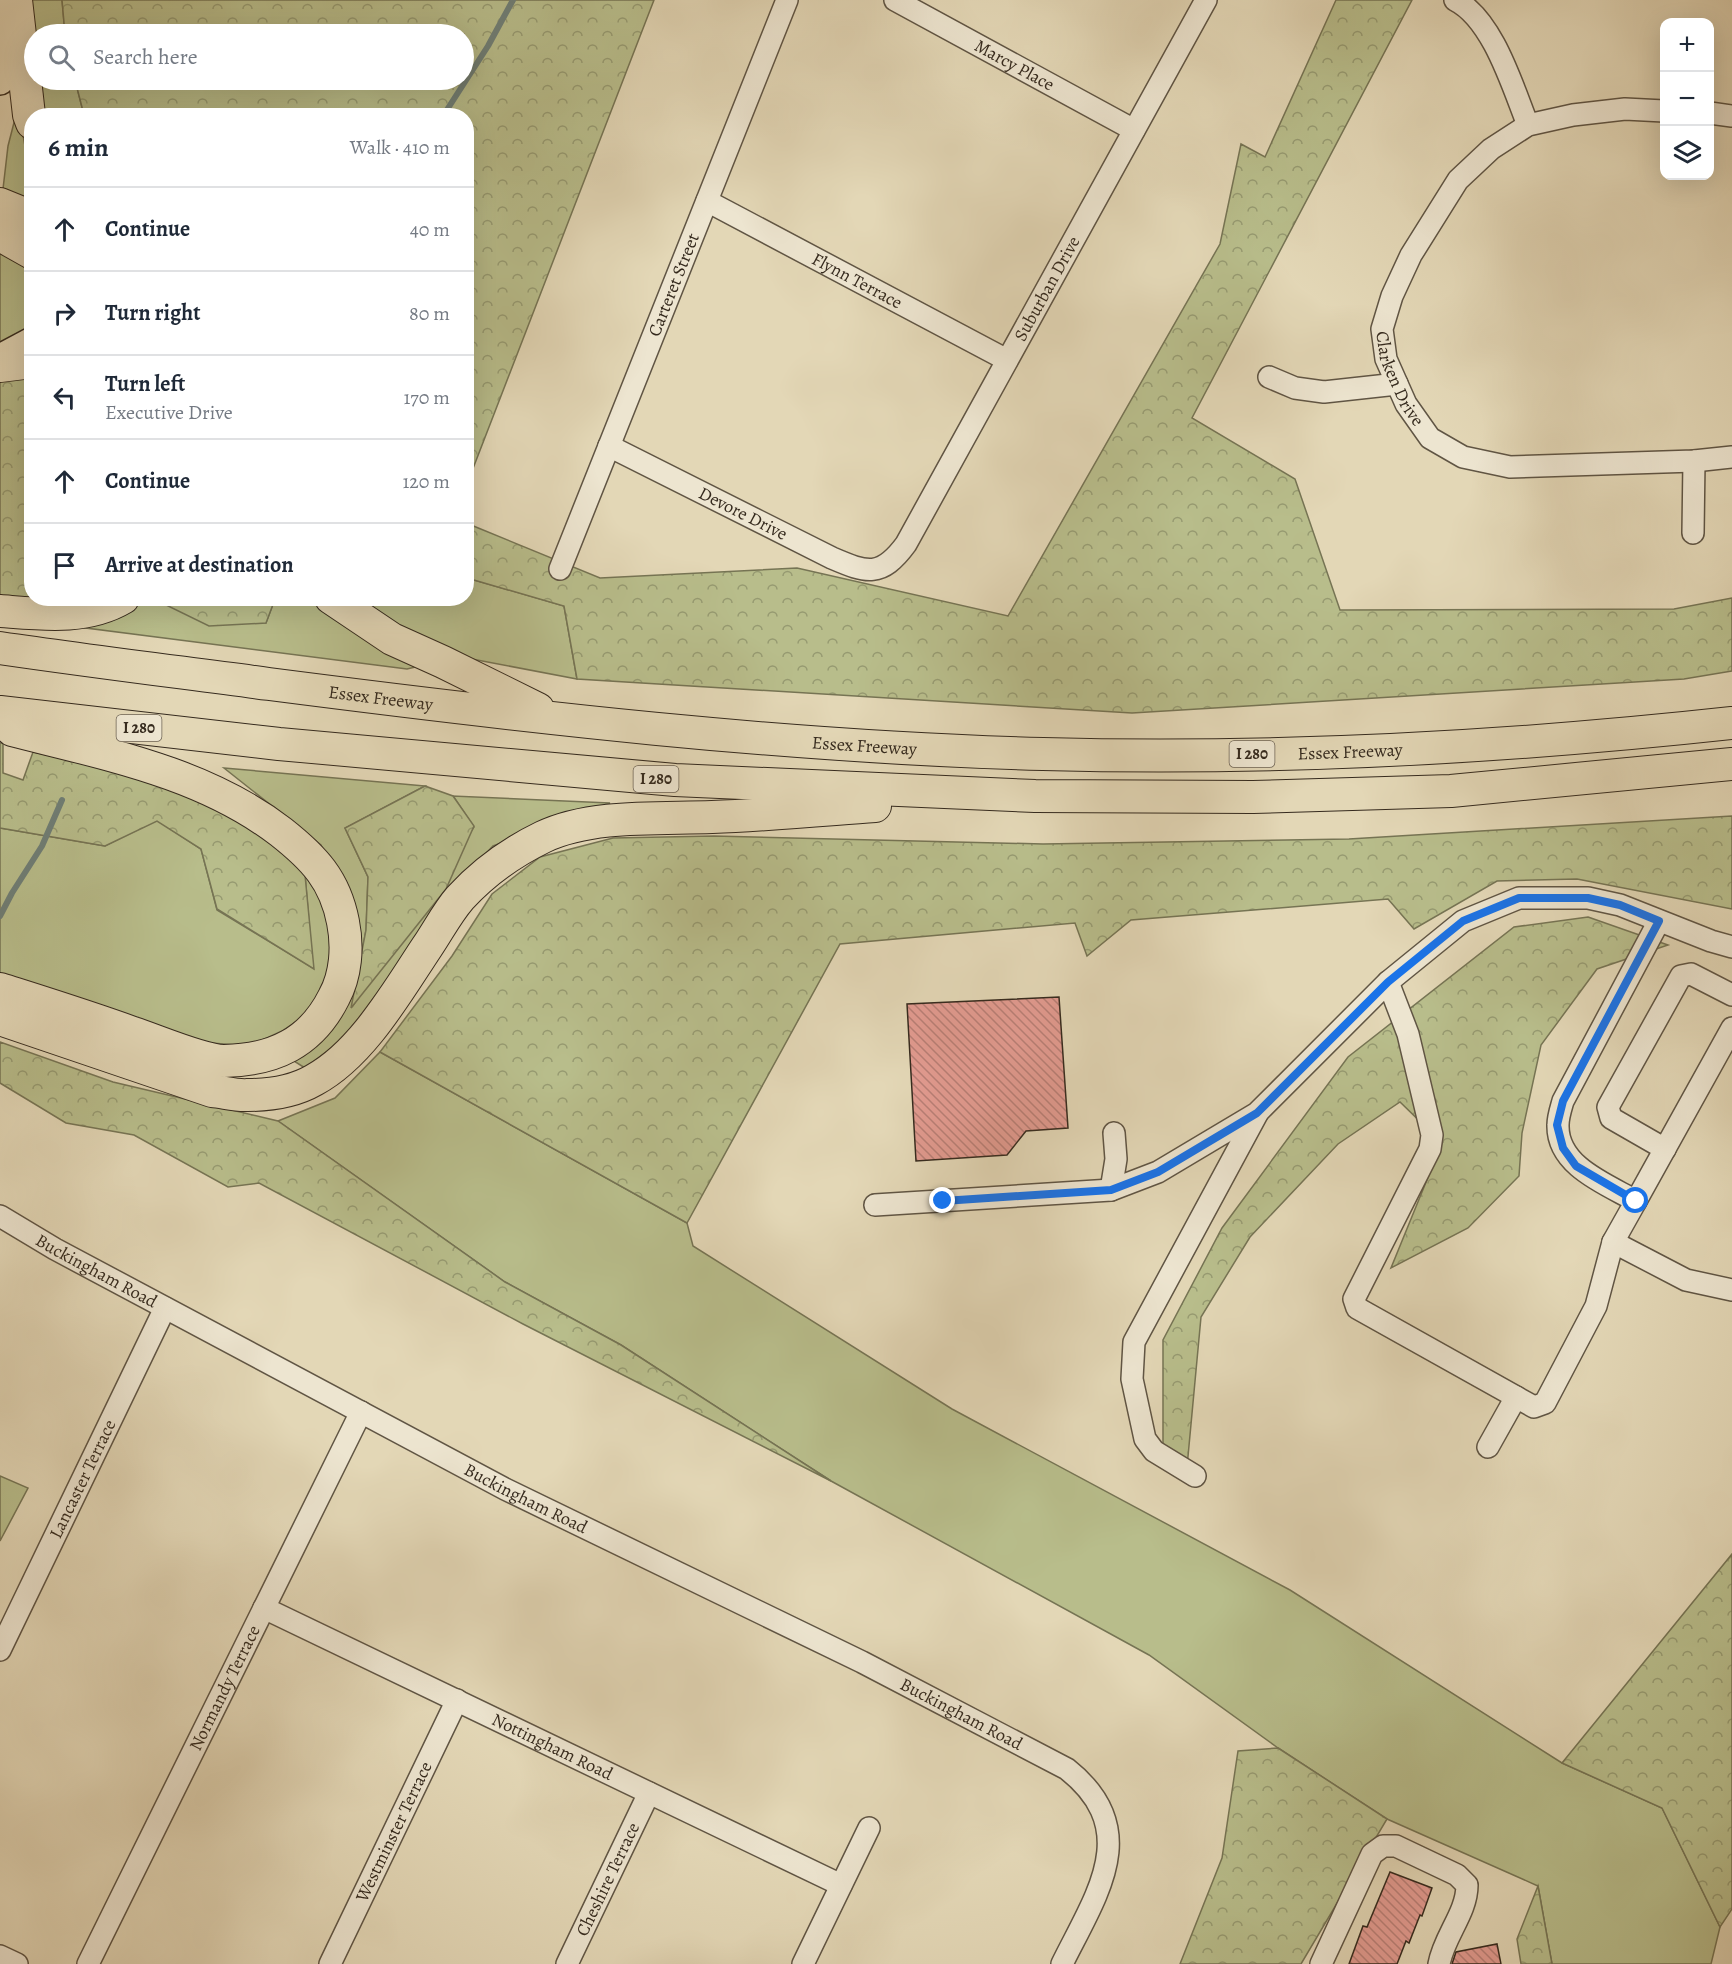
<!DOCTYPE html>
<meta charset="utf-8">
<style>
body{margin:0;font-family:Alegreya,serif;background:#f6f6f7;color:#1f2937}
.controls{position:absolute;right:18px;top:18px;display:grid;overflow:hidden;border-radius:12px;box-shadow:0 6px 24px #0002}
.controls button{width:54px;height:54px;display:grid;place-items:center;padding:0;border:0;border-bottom:2px solid #e0e1e3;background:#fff;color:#1f2937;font:30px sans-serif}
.stop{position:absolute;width:18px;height:18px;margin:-14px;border:4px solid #1a73e8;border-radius:50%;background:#fff}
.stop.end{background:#1a73e8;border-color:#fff;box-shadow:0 2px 6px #0008}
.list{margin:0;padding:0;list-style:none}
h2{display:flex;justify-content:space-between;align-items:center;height:78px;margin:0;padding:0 24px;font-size:26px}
h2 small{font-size:20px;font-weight:400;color:#747a83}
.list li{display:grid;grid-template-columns:39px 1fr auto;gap:18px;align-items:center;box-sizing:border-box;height:84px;padding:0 24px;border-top:2px solid #e0e1e3}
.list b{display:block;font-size:22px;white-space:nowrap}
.list p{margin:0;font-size:20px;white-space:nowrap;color:#747a83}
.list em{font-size:20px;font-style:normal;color:#747a83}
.icon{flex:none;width:33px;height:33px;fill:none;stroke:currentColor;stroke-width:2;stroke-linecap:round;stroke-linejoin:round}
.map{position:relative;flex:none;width:1732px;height:1964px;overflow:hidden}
.search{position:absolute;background:#fff;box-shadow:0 6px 24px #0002;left:24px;top:24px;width:450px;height:66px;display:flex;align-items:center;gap:15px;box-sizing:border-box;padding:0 21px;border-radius:33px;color:#747a83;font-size:22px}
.panel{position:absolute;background:#fff;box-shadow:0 6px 24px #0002;left:24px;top:108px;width:450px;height:498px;border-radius:24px}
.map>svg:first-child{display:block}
.green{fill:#b8bd8b;stroke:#767454;stroke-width:1.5}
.forest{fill:url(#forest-crowns);stroke:#767454;stroke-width:1.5}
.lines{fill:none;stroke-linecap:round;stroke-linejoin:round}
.stream{stroke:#6f7f77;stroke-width:6}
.building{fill:url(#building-back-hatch);stroke:#352a1e;stroke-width:1.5}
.minor-casing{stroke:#605544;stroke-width:24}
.major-casing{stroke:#352a1e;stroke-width:30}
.highway-casing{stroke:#352a1e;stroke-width:34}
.minor{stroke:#ede5d0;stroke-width:21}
.major{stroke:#e3d7b6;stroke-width:27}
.highway{stroke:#e3d7b6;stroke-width:32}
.route{stroke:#1a73e8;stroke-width:8}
.labels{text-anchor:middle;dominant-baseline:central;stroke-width:4.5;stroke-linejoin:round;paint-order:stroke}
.shield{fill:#ede5d0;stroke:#6c6253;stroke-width:1.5}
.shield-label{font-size:16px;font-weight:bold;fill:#352a1e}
.street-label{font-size:18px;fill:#352a1e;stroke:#ede5d0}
</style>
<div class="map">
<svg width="1732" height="1964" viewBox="0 0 1732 1964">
<defs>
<pattern id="forest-crowns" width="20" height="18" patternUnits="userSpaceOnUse" patternTransform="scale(1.5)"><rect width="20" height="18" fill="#b8bd8b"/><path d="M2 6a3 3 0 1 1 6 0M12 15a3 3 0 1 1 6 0" fill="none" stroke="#969a71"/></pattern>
<pattern id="building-back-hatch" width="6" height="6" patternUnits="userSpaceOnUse" patternTransform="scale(1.5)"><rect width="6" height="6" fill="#e39b91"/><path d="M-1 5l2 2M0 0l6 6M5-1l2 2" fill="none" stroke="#b97f76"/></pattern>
</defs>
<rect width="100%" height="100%" fill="#e3d7b6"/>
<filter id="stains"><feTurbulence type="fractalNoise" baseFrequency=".00333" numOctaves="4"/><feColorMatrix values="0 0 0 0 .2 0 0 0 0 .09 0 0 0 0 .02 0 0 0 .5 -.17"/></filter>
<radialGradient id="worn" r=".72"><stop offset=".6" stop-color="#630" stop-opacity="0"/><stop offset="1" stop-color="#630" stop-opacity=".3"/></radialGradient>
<!-- green -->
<path class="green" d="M32,0H62L65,34H34Z
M37,80H75L84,115H42Z
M18,107L25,146L31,165V201L3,189L8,146Z
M0,250L32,265L31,330L0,346Z
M467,578L564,606L577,679L456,656L349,599L466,598Z
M146,599H170L167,604L266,623L275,599H317L424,665L407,669L86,628L142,603Z
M224,768L425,786L345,828L368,877L366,930L352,1007L474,827L453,796L610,803L493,846L462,879L343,1039L305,1068L286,1056L334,1019L348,903L321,845Z
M157,820L201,849L217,910L313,968L305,875L334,917L332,970L312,1011L282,1031L249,1046L199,1042L0,977V828L105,846Z
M380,1052L687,1223L693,1246L952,1409L1290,1590L1562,1763L1662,1808L1720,1927L1711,1964H1552L1538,1886L1387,1819L1278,1748L1149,1655L831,1481L621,1345L505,1282L278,1121L335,1098Z
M0,1476L28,1488L0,1541Z"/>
<!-- forest -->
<path class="forest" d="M62,0H654L467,484L466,116L84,115L75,80H464V34H65Z
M1336,0H1412L1192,418L1295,479L1340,610L1674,609L1732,598V671L1684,679L1132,713L577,679L564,606L467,578L466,523L600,578L797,568L1008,616L1220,244L1241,144L1265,157Z
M31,371L32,598H0V378Z
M170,599V598L275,599L266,623L209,626L166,605Z
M0,743H3V773L23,780L33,752L175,783L275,836L305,875L314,969L217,909L201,849L157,821L105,846L0,828Z
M425,786L453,796L474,826L446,889L351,1008L366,930L368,877L345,828Z
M1732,816V909L1577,879L1497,881L1414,929L1388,899L1131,920L1087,956L1075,923L840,944L687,1223L380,1052L452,956L492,894L540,857L613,838L714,836L1043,844L1349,839Z
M1588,917L1668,945L1597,969L1541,1045L1522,1133L1519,1176L1468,1228L1391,1268L1442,1143L1400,1102L1338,1144L1250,1237L1201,1317L1187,1467L1163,1449V1340L1222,1228L1348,1057L1514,927Z
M0,1042L113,1082L278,1121L505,1282L621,1345L831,1481L523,1324L259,1183L228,1187L134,1135L66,1123L0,1083Z
M1732,1554V1909L1720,1927L1662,1808L1562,1763Z
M1278,1748L1387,1819L1301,1964H1180L1222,1858L1238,1751Z
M1538,1886L1552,1964H1521L1517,1939Z"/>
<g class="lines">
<!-- stream -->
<path class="stream" d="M443,116L488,46L513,0
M0,916L12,893L42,846L62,800"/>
</g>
<!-- building -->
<path class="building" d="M1059,997L1068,1128L1026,1131L1007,1155L916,1161L907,1004Z
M1390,1872L1432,1888L1422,1916L1420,1915L1409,1943L1406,1941L1397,1964H1349L1363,1926L1367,1927Z
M1497,1944L1501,1964H1452L1456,1952Z"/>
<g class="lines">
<defs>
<g id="minor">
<path id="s1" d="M895,0L1134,130"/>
<path d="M1455,0C1493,19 1513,88 1528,125"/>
<path id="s2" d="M1664,111L1625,109L1573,115L1528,125L1491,149L1458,180L1411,255L1392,296L1382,329L1386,359L1406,404L1430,438L1463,457L1510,467L1694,461L1732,457"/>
<path d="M1710,113L1732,116"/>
<path id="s3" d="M707,201L1007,360"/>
<path d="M1269,377L1295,388L1324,392L1397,384"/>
<path id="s4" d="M609,446L832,558C867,573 881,578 906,544L1206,0"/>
<path d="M1693,533L1694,461"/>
<path id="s5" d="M560,569L787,0"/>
<path d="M1388,982L1408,1034L1432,1135L1430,1149L1354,1299L1357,1308L1534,1407L1545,1403L1596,1306L1613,1242L1636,1201C1606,1184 1557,1166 1558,1125C1558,1117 1561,1108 1563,1101L1659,921"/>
<path d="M1665,1149L1611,1118L1608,1107L1681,976L1691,974L1732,995"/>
<path d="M1111,1190L1116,1159L1114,1133"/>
<path d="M1636,1201L1732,1028"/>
<path d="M875,1205L1111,1190L1158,1172L1257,1113L1388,982L1463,921L1519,898H1588L1620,905L1711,941L1732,947"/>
<path id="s6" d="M0,1216L55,1249L505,1489L862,1662L1067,1769C1144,1830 1096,1895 1062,1964"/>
<path d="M1613,1242L1686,1280L1732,1290"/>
<path d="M1488,1447L1516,1397"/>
<path d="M1195,1476L1154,1451L1145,1439L1132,1379L1134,1342L1257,1114"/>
<path id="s7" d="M264,1608L841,1885"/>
<path id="s8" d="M0,1650L165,1308"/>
<path d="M0,1956L17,1964"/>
<path id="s9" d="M88,1964L361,1412"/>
<path id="s10" d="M330,1964L457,1700"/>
<path id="s11" d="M567,1964L649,1793"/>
<path d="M803,1964L869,1828"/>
<path d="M1321,1964L1372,1854L1383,1846H1396L1457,1875L1467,1885C1467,1913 1444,1936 1439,1964"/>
</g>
<path id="major" d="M0,81L10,8
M0,358L32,341"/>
<g id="highway">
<path d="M16,0L29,115L32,123"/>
<path d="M0,204L32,217"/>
<path d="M0,235L32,253"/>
<path d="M0,366L32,362"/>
<path d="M331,598L392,639L443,662L538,709"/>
<path d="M0,611C41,614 86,620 123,598"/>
<path id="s12" d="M0,648C89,661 179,672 269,684C525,717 784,747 1043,754C1273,760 1503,748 1732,723"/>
<path d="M0,712L279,744L675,780L1035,796L1253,797L1451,791L1732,764"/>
<path d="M0,989C44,1003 89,1017 133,1033C155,1040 203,1061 224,1061C274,1060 311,1043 334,997C346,975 348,947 343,922C335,880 314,858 281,832C203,772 105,754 12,730"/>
<path d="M0,1019L212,1091C224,1092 236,1096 248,1095C269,1095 295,1091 314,1080C362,1054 397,992 427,947C438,931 447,913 460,898C483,873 512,852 543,837C591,814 660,819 712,817C767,815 821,810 875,806"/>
</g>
</defs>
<!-- minor casing -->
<use href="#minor" class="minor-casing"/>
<!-- major casing -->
<use href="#major" class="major-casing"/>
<!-- highway casing -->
<use href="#highway" class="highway-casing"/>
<!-- minor -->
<use href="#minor" class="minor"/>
<!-- major -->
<use href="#major" class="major"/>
<!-- highway -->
<use href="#highway" class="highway"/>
</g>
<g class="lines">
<!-- route -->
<path class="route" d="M943,1201L1111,1190L1158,1172L1257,1113L1388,982L1463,921L1519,898H1588L1620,905L1659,921L1563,1101L1557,1125L1563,1148L1576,1166L1636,1201"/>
</g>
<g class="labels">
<!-- shield labels -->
<g class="shield">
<rect x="116.5" y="715" width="45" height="26" rx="4.5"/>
<rect x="1229.5" y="741" width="45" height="26" rx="4.5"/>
<rect x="633.5" y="766" width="45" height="26" rx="4.5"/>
</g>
<g class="shield-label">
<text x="139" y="728">I 280</text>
<text x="1252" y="754">I 280</text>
<text x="656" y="779">I 280</text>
</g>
<!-- street labels -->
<g class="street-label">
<text stroke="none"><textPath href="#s1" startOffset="136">Marcy Place</textPath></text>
<text stroke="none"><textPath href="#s3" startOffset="170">Flynn Terrace</textPath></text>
<text stroke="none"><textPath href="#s5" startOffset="306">Carteret Street</textPath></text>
<text stroke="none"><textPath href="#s4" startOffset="627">Suburban Drive</textPath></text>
<text stroke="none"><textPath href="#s2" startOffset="448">Clarken Drive</textPath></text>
<text stroke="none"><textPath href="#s4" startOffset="150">Devore Drive</textPath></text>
<text stroke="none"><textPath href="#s12" startOffset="384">Essex Freeway</textPath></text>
<text stroke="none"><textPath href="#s12" startOffset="870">Essex Freeway</textPath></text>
<text stroke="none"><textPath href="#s12" startOffset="1356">Essex Freeway</textPath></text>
<text stroke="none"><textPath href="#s6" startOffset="111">Buckingham Road</textPath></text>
<text stroke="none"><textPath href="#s8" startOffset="190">Lancaster Terrace</textPath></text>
<text stroke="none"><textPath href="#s6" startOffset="597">Buckingham Road</textPath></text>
<text stroke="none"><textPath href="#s9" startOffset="308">Normandy Terrace</textPath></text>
<text stroke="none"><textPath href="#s6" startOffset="1083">Buckingham Road</textPath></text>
<text stroke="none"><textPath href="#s7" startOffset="320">Nottingham Road</textPath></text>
<text stroke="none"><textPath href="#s10" startOffset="147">Westminster Terrace</textPath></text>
<text stroke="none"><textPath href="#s11" startOffset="94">Cheshire Terrace</textPath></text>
</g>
</g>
<rect width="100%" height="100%" filter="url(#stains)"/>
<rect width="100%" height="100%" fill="url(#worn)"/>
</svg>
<div class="controls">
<button>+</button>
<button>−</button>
<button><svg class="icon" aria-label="layers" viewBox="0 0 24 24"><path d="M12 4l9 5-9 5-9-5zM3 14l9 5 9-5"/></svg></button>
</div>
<div class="stop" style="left:1636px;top:1201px"></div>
<div class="stop end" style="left:943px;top:1201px"></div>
<div class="search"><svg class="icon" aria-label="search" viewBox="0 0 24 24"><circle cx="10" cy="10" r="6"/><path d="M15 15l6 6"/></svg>Search here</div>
<section class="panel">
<h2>6 min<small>Walk · 410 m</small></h2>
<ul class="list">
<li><svg class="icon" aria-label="ahead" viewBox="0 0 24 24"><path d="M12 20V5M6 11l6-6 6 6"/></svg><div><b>Continue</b></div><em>40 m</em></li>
<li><svg class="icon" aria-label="right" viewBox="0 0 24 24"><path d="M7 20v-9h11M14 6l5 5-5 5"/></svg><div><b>Turn right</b></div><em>80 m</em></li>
<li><svg class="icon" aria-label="left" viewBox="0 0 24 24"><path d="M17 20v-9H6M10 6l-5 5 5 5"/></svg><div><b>Turn left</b><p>Executive Drive</p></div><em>170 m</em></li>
<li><svg class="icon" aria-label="ahead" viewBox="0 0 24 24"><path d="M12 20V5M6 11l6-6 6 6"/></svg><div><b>Continue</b></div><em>120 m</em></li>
<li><svg class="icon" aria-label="arrive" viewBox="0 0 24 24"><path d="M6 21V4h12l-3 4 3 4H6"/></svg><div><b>Arrive at destination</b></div></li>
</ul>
</section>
</div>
